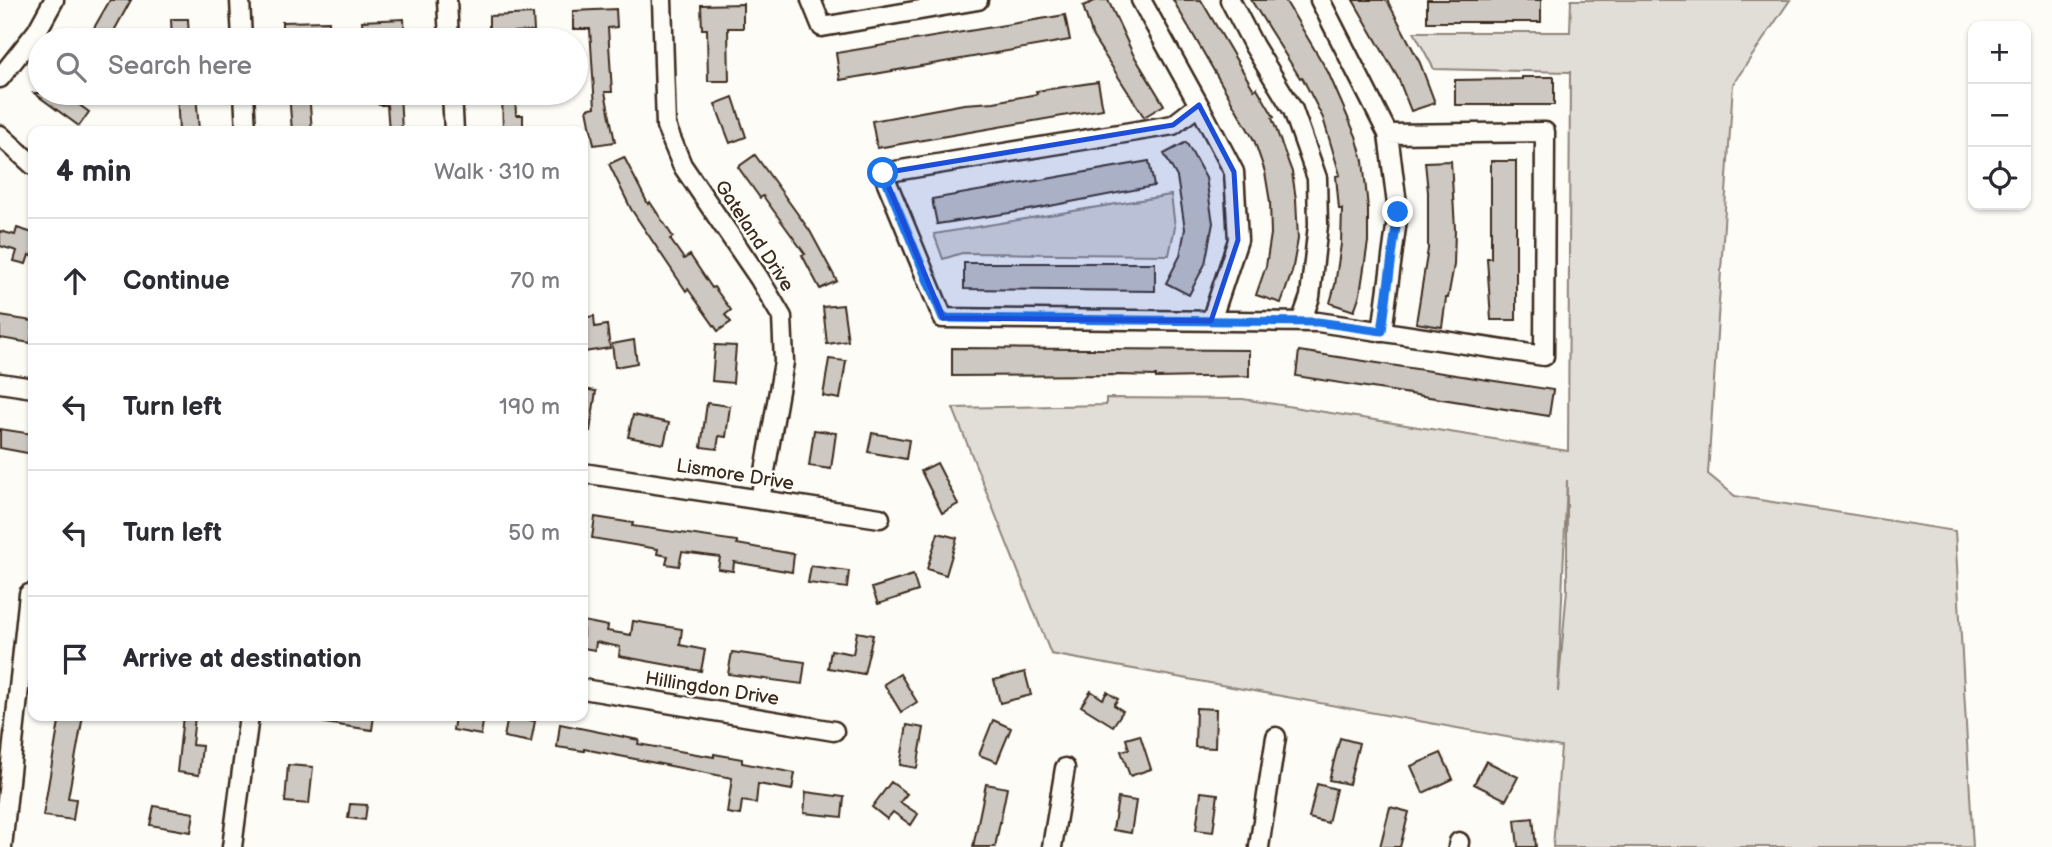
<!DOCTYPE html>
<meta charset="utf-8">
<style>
body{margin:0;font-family:"Balsamiq Sans",sans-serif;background:#f2f2f3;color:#2b2b33}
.controls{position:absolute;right:21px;top:21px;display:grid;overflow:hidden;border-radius:14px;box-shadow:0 2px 5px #0004}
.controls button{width:63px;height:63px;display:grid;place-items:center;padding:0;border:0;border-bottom:2px solid #e1e1e2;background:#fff;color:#2b2b33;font:35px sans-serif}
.stop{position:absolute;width:21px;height:21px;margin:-16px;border:5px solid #1a73e8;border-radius:50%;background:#fff}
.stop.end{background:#1a73e8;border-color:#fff;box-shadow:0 2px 7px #0008}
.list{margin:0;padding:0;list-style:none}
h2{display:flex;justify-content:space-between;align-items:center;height:91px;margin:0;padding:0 28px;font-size:30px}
h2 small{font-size:23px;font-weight:400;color:#7c7c81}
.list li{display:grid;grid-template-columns:46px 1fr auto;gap:21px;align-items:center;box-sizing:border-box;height:126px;padding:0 28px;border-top:2px solid #e1e1e2}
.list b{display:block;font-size:26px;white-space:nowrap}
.list em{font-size:23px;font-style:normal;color:#7c7c81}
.icon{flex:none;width:38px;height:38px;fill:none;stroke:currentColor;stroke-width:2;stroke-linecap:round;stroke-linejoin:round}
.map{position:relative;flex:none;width:2052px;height:847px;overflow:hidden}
.search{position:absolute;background:#fff;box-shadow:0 2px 5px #0004;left:28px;top:28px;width:560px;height:77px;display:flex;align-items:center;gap:18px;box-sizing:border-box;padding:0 24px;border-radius:38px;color:#7c7c81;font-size:26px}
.panel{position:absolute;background:#fff;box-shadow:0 2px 5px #0004;left:28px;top:126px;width:560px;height:595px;border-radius:14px}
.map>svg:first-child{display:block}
.green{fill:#e1ded7;stroke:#8e847a;stroke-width:2;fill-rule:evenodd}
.building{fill:#cdc8c2;stroke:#3b2a1e;stroke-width:2}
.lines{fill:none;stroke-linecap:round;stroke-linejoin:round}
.minor-casing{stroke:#3b2a1e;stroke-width:23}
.minor{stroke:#fdfcf7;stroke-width:18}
.route{stroke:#1a73e8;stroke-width:9}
.marked{fill:#1d4ed8;fill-opacity:0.2;stroke:#1d4ed8;stroke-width:5;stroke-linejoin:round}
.labels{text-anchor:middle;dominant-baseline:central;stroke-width:5;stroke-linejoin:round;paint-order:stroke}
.street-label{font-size:19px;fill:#3b2a1e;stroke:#fdfcf7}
</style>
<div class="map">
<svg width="2052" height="847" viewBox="0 0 2052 847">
<rect width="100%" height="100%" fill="#fdfcf7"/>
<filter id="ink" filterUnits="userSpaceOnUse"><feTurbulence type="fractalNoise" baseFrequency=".0143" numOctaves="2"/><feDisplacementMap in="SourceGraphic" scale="14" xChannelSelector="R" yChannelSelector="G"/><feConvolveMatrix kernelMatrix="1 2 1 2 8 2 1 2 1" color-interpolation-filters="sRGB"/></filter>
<g filter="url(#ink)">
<!-- green -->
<path class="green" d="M1571,0H1790L1733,84L1708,474L1735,496L1955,531L1973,847H1553L1561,747L1051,654L953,408L1106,405V398L1243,399L1568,451L1570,72L1434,69L1414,32H1570ZM1567,480V589L1558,692V691Z
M1171,195L1175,227L1169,255L962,253L943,259L934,234Z"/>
<!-- building -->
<path class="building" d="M110,0H131L109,40H87Z
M1097,0H1108L1133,54L1164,105L1144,117L1093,37L1083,6Z
M1173,0H1201L1254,90L1257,88L1274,117L1272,118L1292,172L1296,199L1298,239L1292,272L1281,303L1256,295L1266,266L1271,234L1270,202L1265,172L1254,140Z
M1251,0H1285L1328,72L1356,136L1363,161L1368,208V242L1360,294L1354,311L1330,303L1335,285L1341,244L1342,209H1339L1336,176L1340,175L1323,118L1302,77L1300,78Z
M1353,0H1387L1420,63L1435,103L1411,111L1398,78Z
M1427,0H1541V22H1427Z
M743,4V28H728L729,81H708L707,29H702L701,5Z
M616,9L617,27L608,28L612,92H605L615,142L594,145L587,109L595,107L590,29H573V11Z
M533,14L534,31L489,33V16Z
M1065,15L1070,40L840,80L836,53Z
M171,19H188L189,40H172Z
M404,19L405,39L364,40L362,21Z
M329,21L330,39L282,40V22Z
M1522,77H1554V105H1455V80L1522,79Z
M1098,82L1103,109L877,148L872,121L964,104L994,102L1037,94L1036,91Z
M34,93H63L89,112L79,126Z
M177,93H196L199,131H179Z
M289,93H309L312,131H292Z
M379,93H400L402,131H389L387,105H379Z
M502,93H515L516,115H523V131H503Z
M733,97L746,137L730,143L715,104Z
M1186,142L1206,178L1213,223L1205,264L1189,295L1166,283L1180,256L1185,229L1177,177L1164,154Z
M755,155L810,231L837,281L820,289L802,255L805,254L763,196L760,198L738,167Z
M624,157L648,204L650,202L673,237L670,239L684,259L690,255L712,288L714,287L731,310L725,315L731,322L718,331L688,289L686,291L631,209L609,164Z
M1149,161L1154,186L1029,210L937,224L932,199Z
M1451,161L1455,229L1454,265L1448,298H1446L1442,327L1416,323L1428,249V192L1425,162Z
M1491,161H1516V320H1491L1487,258H1491Z
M17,228L33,233V257L29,255L26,264L14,261L17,251L0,246V231L15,235Z
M964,263H1155V291L964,289Z
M843,305L848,341L827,344L823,307Z
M0,316L33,321L31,343L0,338Z
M594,316L595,327L607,325L610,348L584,352L583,318Z
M634,340L637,363L615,367L612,344Z
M715,345L736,346L733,383L712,381Z
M952,348L1249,350V376L1156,378V376L1119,375L952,376Z
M1299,351L1553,390L1549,416L1296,376Z
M829,359L846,361L840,399L823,396Z
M583,389L596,391L590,431L583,430Z
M707,403L730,406L726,437L719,436L717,449L701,447Z
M633,415L669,423L664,444L628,437Z
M0,429L33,434V454L0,448Z
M814,430L836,433L831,469L809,466Z
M872,433L909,440L906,459L868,452Z
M937,463L958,504L942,513L921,471Z
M595,517L633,523L632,526L737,541V544L794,554L792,572L734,562L733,571L718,569L720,557L682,552L679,566L666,564L668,556L657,554L658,549L592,538Z
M938,533L957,538L946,575L927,569Z
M811,566L849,571L847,588L808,583Z
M913,575L918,591L878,604L872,588Z
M583,621L608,626L607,631L631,635L633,621L682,629L680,645L705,650L701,671L619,656L620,647L596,642L595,650L583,648Z
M857,632L873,635L864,674L828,668L831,650L853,654Z
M732,652L805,662L802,684L728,674Z
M1025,672L1031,695L1000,703L994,680Z
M900,674L917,702L901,712L884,684Z
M1091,691L1103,699L1107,692L1118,699L1114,705L1123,711L1113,726L1081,706Z
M1196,708L1216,709L1215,748L1195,747Z
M60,716H83L68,798L76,799L73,820L43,816Z
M183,716H195L192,745L202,746L199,775L177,772Z
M325,716H374L372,730L324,723Z
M455,716H484L481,735L453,730Z
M508,717L535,721L531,742L504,737Z
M993,720L1011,728L997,762L979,755Z
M560,724L639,740L638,744L714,757V754L742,759V763L795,773L792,790L758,784L756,803L742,801L740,815L727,813L732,778L584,749V751L557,747Z
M907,725L924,728L917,768L900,765Z
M1140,735L1151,769L1130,776L1121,751L1129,749L1126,739Z
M1340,738L1359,743L1349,784L1329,780Z
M1441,753L1453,779L1423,793L1411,766Z
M1486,761L1518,777L1506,800L1474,784Z
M288,765L313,767L309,804L285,802Z
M891,782L907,794L900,802L918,814L911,825L893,812L887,819L872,807Z
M986,784L1007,788L995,847H973Z
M1317,784L1336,789L1328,823L1309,818Z
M806,792L844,797L842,817L804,813Z
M1201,792L1218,794L1213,832L1196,830Z
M1118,798L1136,801L1131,833L1113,830Z
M350,804L367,805L365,820L348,818Z
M154,806L194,813L191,832L150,825Z
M1390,807L1409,812L1400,847H1380Z
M1533,818L1536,847H1518L1515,820Z"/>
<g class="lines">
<defs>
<path id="minor" d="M240,0L242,40
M447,0L449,40
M662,0L666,126L682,165L759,278L782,317L784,362L760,500
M811,0L822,27L978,0
M1141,0L1199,105L1173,125L883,173L943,318L1318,322L1544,356L1545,132L1388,134L1320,0
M1230,0L1254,46L1293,110L1317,178L1318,225L1310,297L1301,322
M0,78L37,31L54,0
M244,93L246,131
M452,93L454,131
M1199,105L1234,172L1238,240L1211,321
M0,135L33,165
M1382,332L1398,212L1388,134
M0,383L33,388
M583,473L880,518
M583,689L834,731
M2,847L29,594
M232,847L249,716
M1052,847L1065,768
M1259,847L1276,737
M1458,847L1459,842"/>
</defs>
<!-- minor casing -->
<use href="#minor" class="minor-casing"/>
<!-- minor -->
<use href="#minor" class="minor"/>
</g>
</g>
<g class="lines" filter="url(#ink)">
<!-- route -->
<path class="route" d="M883,173L943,318L1318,322L1382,331L1398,212"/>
</g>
<!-- marked area -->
<path class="marked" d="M1199,105L1234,172L1238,240L1211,321L943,318L883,173L1173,125Z"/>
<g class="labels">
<!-- street labels -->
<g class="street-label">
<text transform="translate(754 236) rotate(57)">Gateland Drive</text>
<text transform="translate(735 475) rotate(9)">Lismore Drive</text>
<text transform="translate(712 689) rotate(9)">Hillingdon Drive</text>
</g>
</g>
</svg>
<div class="controls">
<button>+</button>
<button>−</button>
<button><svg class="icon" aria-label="locate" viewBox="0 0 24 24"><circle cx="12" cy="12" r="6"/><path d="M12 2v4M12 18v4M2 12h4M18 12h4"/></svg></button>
</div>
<div class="stop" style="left:883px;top:173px"></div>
<div class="stop end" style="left:1398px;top:212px"></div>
<div class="search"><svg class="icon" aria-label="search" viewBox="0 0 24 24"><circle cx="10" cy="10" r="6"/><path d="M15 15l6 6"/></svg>Search here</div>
<section class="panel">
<h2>4 min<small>Walk · 310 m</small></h2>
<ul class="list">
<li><svg class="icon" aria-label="ahead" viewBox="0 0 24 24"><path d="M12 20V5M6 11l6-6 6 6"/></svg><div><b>Continue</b></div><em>70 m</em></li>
<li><svg class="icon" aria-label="left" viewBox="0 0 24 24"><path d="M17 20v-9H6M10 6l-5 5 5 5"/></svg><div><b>Turn left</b></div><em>190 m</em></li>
<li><svg class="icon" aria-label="left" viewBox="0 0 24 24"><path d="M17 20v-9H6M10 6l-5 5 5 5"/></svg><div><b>Turn left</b></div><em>50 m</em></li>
<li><svg class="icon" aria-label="arrive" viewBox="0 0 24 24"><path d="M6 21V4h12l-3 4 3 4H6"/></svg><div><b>Arrive at destination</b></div></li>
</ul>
</section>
</div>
